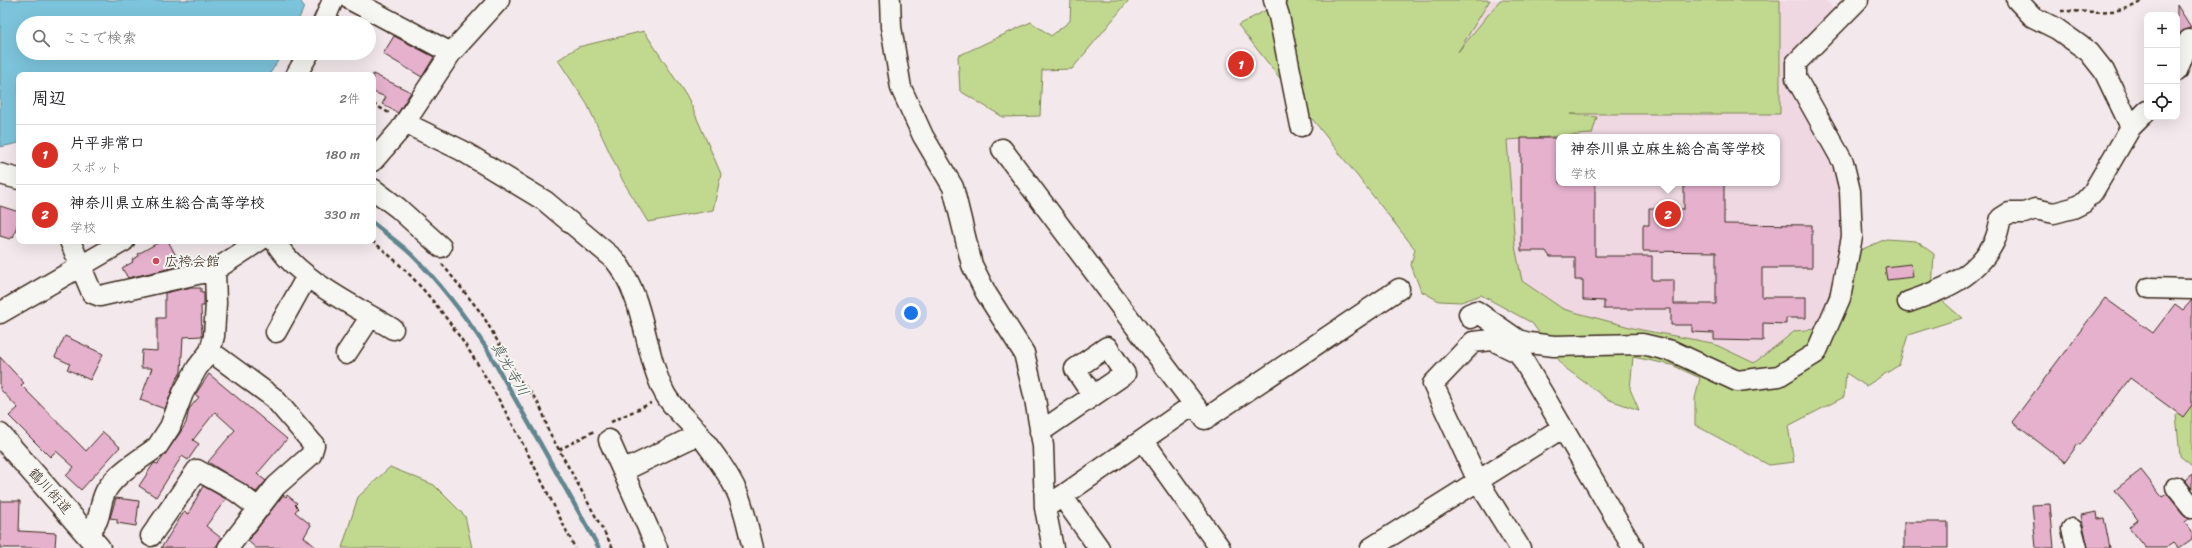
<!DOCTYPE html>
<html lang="ja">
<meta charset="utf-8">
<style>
body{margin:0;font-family:Sriracha,"Klee One",sans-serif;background:#f6f6f6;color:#202124}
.controls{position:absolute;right:12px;top:12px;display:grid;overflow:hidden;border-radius:8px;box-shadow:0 4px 16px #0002}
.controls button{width:36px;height:36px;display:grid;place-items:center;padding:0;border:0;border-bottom:1px solid #e0e0e0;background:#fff;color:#202124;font:20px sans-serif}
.you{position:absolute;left:911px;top:313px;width:14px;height:14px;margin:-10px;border:3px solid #fff;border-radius:50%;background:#1a73e8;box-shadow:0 0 0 6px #1a73e833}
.badge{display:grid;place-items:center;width:26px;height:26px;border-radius:50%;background:#d93025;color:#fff;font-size:13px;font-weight:700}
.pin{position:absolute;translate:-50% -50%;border:2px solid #fff;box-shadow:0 1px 4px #0006}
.popup{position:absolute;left:1556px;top:134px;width:224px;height:52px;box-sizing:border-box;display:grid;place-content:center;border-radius:8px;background:#fff;filter:drop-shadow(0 1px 3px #0005);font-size:13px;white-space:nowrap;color:#757577}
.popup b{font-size:15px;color:#202124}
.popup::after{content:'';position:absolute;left:50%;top:100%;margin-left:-8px;border:8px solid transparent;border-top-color:#fff}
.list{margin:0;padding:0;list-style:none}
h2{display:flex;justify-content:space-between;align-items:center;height:52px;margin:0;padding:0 16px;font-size:17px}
h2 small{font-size:13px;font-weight:400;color:#757577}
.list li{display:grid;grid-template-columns:26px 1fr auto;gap:12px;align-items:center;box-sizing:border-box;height:60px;padding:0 16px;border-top:1px solid #e0e0e0}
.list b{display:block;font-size:15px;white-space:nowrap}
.list p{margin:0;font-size:13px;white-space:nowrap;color:#757577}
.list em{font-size:13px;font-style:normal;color:#757577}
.icon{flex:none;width:22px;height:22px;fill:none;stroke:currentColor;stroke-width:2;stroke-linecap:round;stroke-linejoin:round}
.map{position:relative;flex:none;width:2192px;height:548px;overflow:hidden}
.search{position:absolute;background:#fff;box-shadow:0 4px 16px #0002;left:16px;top:16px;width:360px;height:44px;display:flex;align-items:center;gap:10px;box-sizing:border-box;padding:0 14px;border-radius:22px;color:#757577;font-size:15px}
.panel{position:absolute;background:#fff;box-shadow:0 4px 16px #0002;left:16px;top:72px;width:360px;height:172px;border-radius:8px}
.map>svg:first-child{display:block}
.built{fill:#efd8e2;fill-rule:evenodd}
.green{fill:#c1d98f;stroke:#7e8256}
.water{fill:#7bc4db;stroke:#61868f}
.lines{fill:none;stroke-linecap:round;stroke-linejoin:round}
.stream{stroke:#61868f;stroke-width:4.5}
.building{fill:#e5b1cd;stroke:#3b2a1e}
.minor-casing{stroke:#3b2a1e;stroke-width:23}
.major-casing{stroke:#3b2a1e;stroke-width:25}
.path{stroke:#3b2a1e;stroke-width:2.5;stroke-dasharray:4 3;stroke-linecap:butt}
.minor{stroke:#f6f6f2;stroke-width:20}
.major{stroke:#f6f6f2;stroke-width:22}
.poi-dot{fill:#d1495b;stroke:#f6f6f2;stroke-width:1.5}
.labels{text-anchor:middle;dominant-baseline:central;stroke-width:4;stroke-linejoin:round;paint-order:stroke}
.poi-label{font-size:14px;fill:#3b2a1e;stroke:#f6f6f2;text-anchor:start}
.street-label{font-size:14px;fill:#3b2a1e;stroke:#f6f6f2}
.water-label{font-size:15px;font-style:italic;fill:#4e5857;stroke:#f6f6f2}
</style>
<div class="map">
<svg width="2192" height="548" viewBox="0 0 2192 548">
<rect width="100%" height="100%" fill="#f3e8eb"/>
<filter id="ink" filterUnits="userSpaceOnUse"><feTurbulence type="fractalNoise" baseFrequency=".025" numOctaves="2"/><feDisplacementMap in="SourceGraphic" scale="8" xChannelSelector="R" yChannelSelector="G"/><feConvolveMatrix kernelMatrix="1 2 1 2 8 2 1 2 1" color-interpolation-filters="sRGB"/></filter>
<g filter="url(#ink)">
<!-- built -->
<path class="built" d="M1478,0H1824L1831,5L1832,10L1789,58L1841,166V261L1834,305L1812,338L1763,371L1653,330L1528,320L1421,75ZM1559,137H1777V183H1559Z"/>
<!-- green -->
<path class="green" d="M1071,0H1129L1072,69L1042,70L1040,116L1003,117L960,91L958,56L1031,22L1051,36L1070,21Z
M1269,0H1490L1458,52L1500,0H1780V114H1570L1597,117L1592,134L1507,140L1515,246L1522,281L1563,309L1637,329L1712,343L1754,363L1795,331L1817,329L1842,258L1886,239L1916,241L1934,254L1932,292L1962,318L1908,335L1899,365L1866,386L1846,373L1844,397L1788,426L1794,462L1769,465L1695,425V399L1700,378L1672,365L1633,357L1630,389L1639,410L1607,399L1564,367L1532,323L1481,295L1461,302L1439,301L1421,291L1411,265L1415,249L1238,25L1276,5Z
M644,31L689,100L721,174L713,210L648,222L623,181L587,104L558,60L578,47Z
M2192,400V466L2180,456L2176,415Z
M390,467L434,485L465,516L472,548H342L358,497Z"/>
<!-- water -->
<path class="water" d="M0,0H300L304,7L297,23H23V53H283L269,75H19V143L0,147Z"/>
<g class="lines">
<!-- stream -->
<path class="stream" d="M373,223C386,234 401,244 413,256C441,284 465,316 487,349L599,548"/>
</g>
<!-- building -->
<path class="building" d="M2177,5L2191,27L2177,35Z
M394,36L434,57L422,77L383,54Z
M373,74L411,92L398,113L382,104L386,97L373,92Z
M1521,138H1559V183H1595V256H1652V280H1674V304H1716V252L1643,251V225H1649V208L1684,209V183H1724V224L1812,225V268H1762V297H1806V318H1786V324L1763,323V341L1714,340V333L1692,332V325H1671V309H1604V301L1583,300V280H1575V257H1550L1546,251H1521Z
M0,206L19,212V219L13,238L11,237L10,239L0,236Z
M161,241H168L180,263L172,268L128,278L122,268L133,262L132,260L139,256L138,254Z
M1911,264L1913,277L1887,280L1885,267Z
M186,288H201V292H204V306H201L202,336L183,337L181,372L176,380L165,409L140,400L152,368H141L142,350L157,351V318H165V293Z
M2105,298L2153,333L2175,304L2183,310L2192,300V405L2183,417L2130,378L2080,445L2078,444L2065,462L2012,422Z
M65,336L103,354L90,380L67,369L70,364L55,357Z
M0,357L24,383L21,385L86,451L103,432L120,447L81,490L66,476L74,467L56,451L50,457L9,416L18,408L0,389Z
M209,374L287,439L257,474L266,481L256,492L208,462L235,430L215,412L193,440L199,444L188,460L182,456L156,497L139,486L154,463L158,464L180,433L186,423L189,409L199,397L195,395Z
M2141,470L2162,497L2167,494L2183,514L2190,518L2185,522L2192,531V539L2179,548L2174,542L2165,548H2146L2129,527L2138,520L2115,490Z
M2192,474V489L2185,480Z
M203,486L226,499L206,526L221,538L218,544L214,548H161L184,512L188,514Z
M283,495L286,497L287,495L297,503L295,505L298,508L295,512L311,525L304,537L317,548H256L248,541Z
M116,498L139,501L136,526L117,523V519L110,518Z
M0,501H20L19,531L56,533L55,548H0Z
M2050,504L2054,548H2036L2032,505Z
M2097,512L2098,519L2104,518L2110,548H2088L2081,515Z
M1904,522H1948V548H1904Z"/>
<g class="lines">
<defs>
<path id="minor" d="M351,0L451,53
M890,0L891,27L901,88L923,136L953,187L972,265L986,293L1024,353L1035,399L1043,446L1045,508L1053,548
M1274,0L1279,16L1301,126
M2017,0L2033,17L2057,29L2089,52L2104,71L2131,127
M323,23L333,0
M2177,71L2189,40
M296,75L309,53
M405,123L461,150L545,201L614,259C646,298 643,351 665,394C673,409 689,421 699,434C712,451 728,472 737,492C745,510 748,529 753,548
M1002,149L1205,419L1399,289
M373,161L400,130L451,53L499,0
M0,174L19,179
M373,189L398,208L441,247
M70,241L92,293L100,296L215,270L259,241
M275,241C295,278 357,307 393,329
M2149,288L2192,289
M1908,302C1943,290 1976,277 1994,242C1998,234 1999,225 2001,218L2009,213H2024L2035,209L2054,213L2073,208L2083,203L2093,192L2131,127L2147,111
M0,313L124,241
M1471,318L1469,314L1476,311L1518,340L1529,343L1554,346L1642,344L1672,351L1737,381L1779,376L1816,353L1840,298L1852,237L1850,191L1843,162L1796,78V63L1858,0
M276,332L307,276
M210,351L274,398L314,445L311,455L276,486L228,548
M346,354L371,316
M1040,432L1125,374L1107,347L1075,369L1093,396
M609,440L657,548
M1143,440L1220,548
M623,471L699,434
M2176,487L2192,507
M1062,496L1099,548
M1045,508L1193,405
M2072,529L2077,548
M87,533C104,520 97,505 107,489C118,472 141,459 157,447L170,427L183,393L197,368L210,351L214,336L216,303L215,270
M151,536L197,470L237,492L258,508
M1371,548L1562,428
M1520,548L1478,481L1433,384L1473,342L1492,340L1519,353L1633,548"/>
<path id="major" d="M0,435L99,548"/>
</defs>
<!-- minor casing -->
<use href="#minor" class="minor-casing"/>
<!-- major casing -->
<use href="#major" class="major-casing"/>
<!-- path -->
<path class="path" d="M2061,11C2082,11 2127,16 2142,0
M373,104L391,114
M372,241C465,312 523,445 575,548
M442,264L482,314L522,384C534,393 545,413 547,428L613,548
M611,422L651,403
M559,450L594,431"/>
<!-- minor -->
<use href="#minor" class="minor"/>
<!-- major -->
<use href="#major" class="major"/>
</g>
</g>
<!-- markers -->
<circle class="poi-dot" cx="156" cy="261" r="4"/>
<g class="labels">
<!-- poi labels -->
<g class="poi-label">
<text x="164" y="261">広袴会館</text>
</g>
<!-- street labels -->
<g class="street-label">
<text transform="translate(50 491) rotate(48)">鶴川街道</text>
</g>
<!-- water labels -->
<g class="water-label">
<text transform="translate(510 369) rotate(60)">真光寺川</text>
</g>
</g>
</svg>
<div class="controls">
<button>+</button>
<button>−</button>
<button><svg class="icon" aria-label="locate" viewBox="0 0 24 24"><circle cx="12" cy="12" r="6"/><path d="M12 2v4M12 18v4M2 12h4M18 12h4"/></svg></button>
</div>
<div class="you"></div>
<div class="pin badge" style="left:1241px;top:64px">1</div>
<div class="pin badge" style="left:1668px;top:214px">2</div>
<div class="popup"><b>神奈川県立麻生総合高等学校</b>学校</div>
<div class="search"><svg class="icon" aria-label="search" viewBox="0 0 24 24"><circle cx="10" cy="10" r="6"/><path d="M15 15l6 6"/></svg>ここで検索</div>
<section class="panel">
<h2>周辺<small>2件</small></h2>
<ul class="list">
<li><span class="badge">1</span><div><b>片平非常口</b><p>スポット</p></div><em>180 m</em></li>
<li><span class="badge">2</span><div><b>神奈川県立麻生総合高等学校</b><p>学校</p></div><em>330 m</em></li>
</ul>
</section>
</div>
